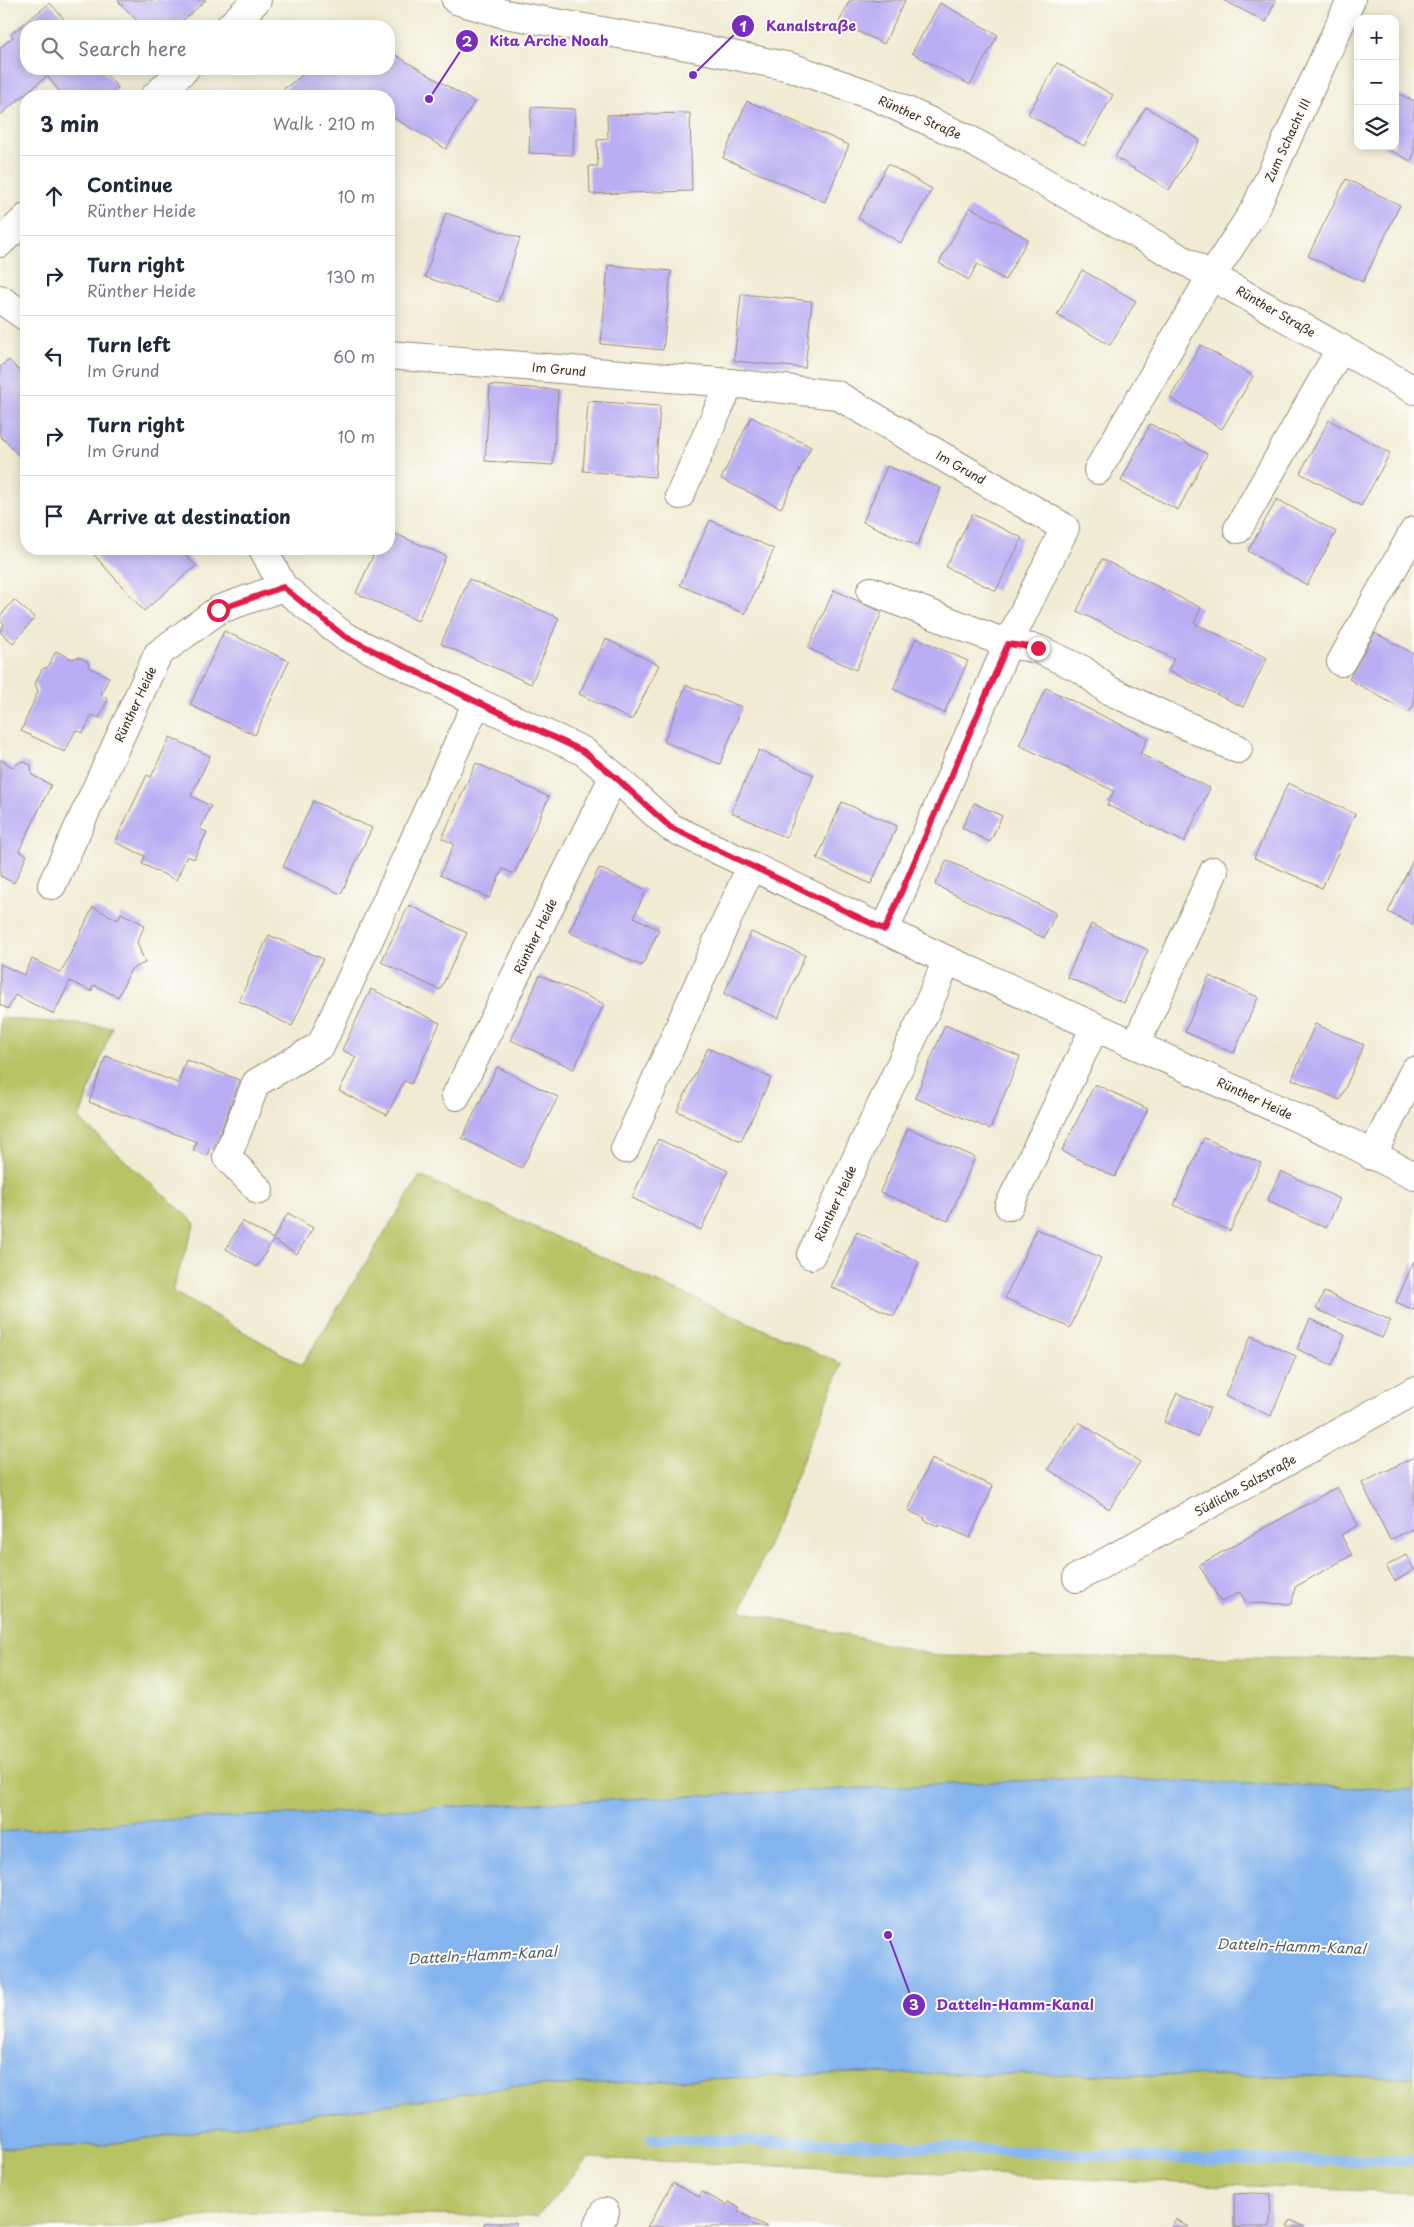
<!DOCTYPE html>
<meta charset="utf-8">
<style>
body{margin:0;font-family:"Playpen Sans",sans-serif;background:#f2f2f3;color:#1f2937}
.controls{position:absolute;right:15px;top:15px;display:grid;overflow:hidden;border-radius:10px;box-shadow:0 2px 12px #0003}
.controls button{width:45px;height:45px;display:grid;place-items:center;padding:0;border:0;border-bottom:1px solid #e0e1e3;background:#fff;color:#1f2937;font:25px sans-serif}
.stop{position:absolute;width:15px;height:15px;margin:-11px;border:4px solid #e11d48;border-radius:50%;background:#fff}
.stop.end{background:#e11d48;border-color:#fff;box-shadow:0 1px 5px #0008}
.list{margin:0;padding:0;list-style:none}
h2{display:flex;justify-content:space-between;align-items:center;height:65px;margin:0;padding:0 20px;font-size:21px}
h2 small{font-size:16px;font-weight:400;color:#747a83}
.list li{display:grid;grid-template-columns:32px 1fr auto;gap:15px;align-items:center;box-sizing:border-box;height:80px;padding:0 20px;border-top:1px solid #e0e1e3}
.list b{display:block;font-size:19px;white-space:nowrap}
.list p{margin:0;font-size:16px;white-space:nowrap;color:#747a83}
.list em{font-size:16px;font-style:normal;color:#747a83}
.icon{flex:none;width:28px;height:28px;fill:none;stroke:currentColor;stroke-width:2;stroke-linecap:round;stroke-linejoin:round}
.map{position:relative;flex:none;width:1414px;height:2227px;overflow:hidden}
.search{position:absolute;background:#fff;box-shadow:0 2px 12px #0003;left:20px;top:20px;width:375px;height:55px;display:flex;align-items:center;gap:12px;box-sizing:border-box;padding:0 18px;border-radius:20px;color:#747a83;font-size:19px}
.panel{position:absolute;background:#fff;box-shadow:0 2px 12px #0003;left:20px;top:90px;width:375px;height:465px;border-radius:20px}
.map>svg:first-child{display:block}
.green{fill:#b7c365;stroke:#797642}
.water{fill:#83b4ee;stroke:#5f6f86}
.lines{fill:none;stroke-linecap:round;stroke-linejoin:round}
.stream{stroke:#83b4ee;stroke-width:11}
.building{fill:#baadf3}
.minor-casing{stroke:#968a78;stroke-width:30}
.minor{stroke:#fff;stroke-width:28}
.route{stroke:#e11d48;stroke-width:6}
.labels{text-anchor:middle;dominant-baseline:central;stroke-width:4;stroke-linejoin:round;paint-order:stroke}
.street-label{font-size:12px;fill:#3b2a1e;stroke:#fdfcf7}
.water-label{font-size:14px;font-style:italic;fill:#545a67;stroke:#fdfcf7}
.leader{fill:none;stroke:#7b2cbf;stroke-width:2}
.callout-dot{fill:#7b2cbf;stroke:#fdfcf7;stroke-width:2}
.mark-label{font-size:15px;text-anchor:middle;font-weight:bold;fill:#fff}
.callout-label{font-size:14px;text-anchor:middle;font-weight:bold;fill:#7b2cbf;stroke:#fdfcf7;stroke-width:4;stroke-linejoin:round;paint-order:stroke}
</style>
<div class="map">
<svg width="1414" height="2227" viewBox="0 0 1414 2227">
<rect width="100%" height="100%" fill="#fdfcf7"/>
<filter id="ink" filterUnits="userSpaceOnUse"><feTurbulence type="fractalNoise" baseFrequency=".02" numOctaves="2"/><feDisplacementMap in="SourceGraphic" scale="10" xChannelSelector="R" yChannelSelector="G"/><feConvolveMatrix kernelMatrix="1 2 1 2 8 2 1 2 1" color-interpolation-filters="sRGB"/></filter>
<filter id="wash" filterUnits="userSpaceOnUse"><feTurbulence type="fractalNoise" baseFrequency=".0096" numOctaves="4" result="noise"/><feDisplacementMap in="SourceGraphic" scale="20" xChannelSelector="R" yChannelSelector="G"/><feGaussianBlur stdDeviation="1.12" result="paint"/><feColorMatrix in="noise" values="0 0 0 0 0 0 0 0 0 0 0 0 0 0 0 0 0 1.4 0 .05"/><feComposite in="paint" operator="in"/></filter>
<g filter="url(#wash)">
<rect width="100%" height="100%" fill="#f1ebd3"/>
<!-- green -->
<path class="green" d="M0,1018L112,1027L79,1119L195,1223L172,1291L302,1365L420,1176L842,1364L741,1611L937,1656L1414,1659V1790L1083,1778L147,1821L0,1832Z
M851,2073L1414,2077V2193L588,2158L537,2217L237,2212L131,2227H0V2148L100,2145L512,2087Z"/>
<!-- water -->
<path class="water" d="M1083,1778L1414,1790V2077L851,2073L512,2087L100,2145L0,2148V1832L147,1821Z"/>
<g class="lines">
<!-- stream -->
<path class="stream" d="M652,2139L832,2143L1204,2160L1414,2161"/>
</g>
<g id="blocks">
<!-- building -->
<path class="building" d="M119,0H206L177,26H142L118,1Z
M850,0H905L884,44L839,22Z
M1223,0H1276L1266,22Z
M50,3L70,26H26V69H102L118,88L108,96H63L47,76L0,115V48L13,37L11,34Z
M940,3L998,35L970,85L912,53Z
M389,51L474,102L446,149L389,115V96H275L310,69H389Z
M1057,63L1113,95L1084,146L1028,114Z
M1395,92L1414,101V154L1411,161L1381,146H1395Z
M747,101L849,145L825,202L723,158Z
M531,107L575,109L573,155L529,153Z
M1146,107L1200,140L1169,190L1115,157Z
M690,113L692,191L590,194L589,166H598L597,140L608,139L607,115Z
M888,164L932,189L901,243L858,218Z
M1346,179L1400,205L1363,282L1308,256Z
M970,207L1028,239L1005,280L977,264L969,280L939,263Z
M446,213L520,238L499,302L425,277Z
M608,265L671,271L663,350L601,344Z
M1082,270L1136,301L1110,345L1057,315Z
M741,294L812,301L805,368L734,361Z
M1201,345L1253,376L1222,429L1170,398Z
M9,360L26,378L22,385L26,390V463L0,436V367Z
M490,385L558,390L553,465L485,461Z
M588,401L660,406L655,477L583,471Z
M751,417L811,447L781,508L721,479Z
M1329,420L1390,453L1361,506L1300,473Z
M1150,424L1207,454L1178,510L1121,481Z
M887,466L941,488L917,546L863,522Z
M1277,499L1336,532L1307,585L1248,551Z
M972,514L1022,538L996,591L946,567Z
M710,520L774,549L745,614L680,585Z
M389,531L446,556L418,621L356,593L376,549H389Z
M89,549H180L196,566L144,611Z
M1102,559L1201,608L1194,623L1267,658L1243,707L1168,671L1174,659L1077,611Z
M469,579L559,618L531,684L441,644Z
M834,590L882,612L856,670L808,648Z
M14,600L35,618L13,643L0,632L4,624L0,620V616Z
M224,631L289,661L255,735L190,705Z
M1375,633L1414,654V704L1409,713L1349,679Z
M916,638L968,661L944,713L893,689Z
M606,639L659,665L632,720L579,694Z
M56,651L72,659L78,657L87,661L90,668L109,677L101,695L108,699L99,718L92,715L83,733L76,730L65,752L21,731L38,691L35,684L42,669L48,667Z
M686,685L742,707L720,764L664,742Z
M1046,688L1148,738L1140,754L1210,788L1184,842L1107,805L1114,791L1019,745Z
M170,737L210,756L191,796L211,806L200,829L207,832L194,859L187,856L176,880L142,864L145,856L115,842L147,775L151,777Z
M759,750L814,775L786,838L731,812Z
M0,760L13,767L22,761L31,765L32,775L51,785L19,851L27,855L14,883L0,876Z
M476,763L549,797L514,874L503,869L489,898L440,875L454,844L442,838Z
M1288,783L1355,814L1322,888L1254,858Z
M313,801L372,828L341,894L283,867Z
M842,802L897,826L871,884L817,859Z
M974,803L1002,816L990,842L962,828Z
M1414,858V925L1388,912Z
M947,860L1056,913L1044,938L935,885Z
M599,868L646,890L634,917L659,930L642,966L569,932Z
M409,905L467,933L440,990L381,962Z
M93,907L118,920L121,913L145,925L137,942L145,963L131,969L118,997L94,985L91,991L70,981L54,1014L15,995L8,1009L0,1005V964L24,975L32,959L61,973Z
M1091,924L1148,950L1124,1003L1067,977Z
M751,932L805,955L778,1018L724,994Z
M269,935L323,959L292,1026L239,1001Z
M540,975L604,1004L574,1069L511,1040Z
M1209,976L1258,997L1234,1053L1185,1032Z
M371,989L440,1023L411,1084L404,1081L387,1115L339,1091L356,1057L342,1050Z
M1315,1024L1364,1045L1340,1100L1292,1079Z
M945,1025L1020,1057L990,1129L915,1098Z
M708,1048L771,1078L741,1141L677,1111Z
M106,1056L178,1083L186,1060L240,1080L214,1149L210,1147L207,1156L193,1150L197,1142L89,1102Z
M497,1067L558,1097L522,1168L462,1138Z
M1095,1084L1148,1109L1115,1177L1062,1151Z
M908,1128L975,1157L948,1221L880,1192Z
M1204,1138L1261,1163L1230,1231L1174,1205Z
M658,1139L728,1171L701,1230L632,1198Z
M1281,1171L1340,1199L1326,1228L1267,1201Z
M288,1213L313,1228L297,1254L273,1240L257,1267L226,1249L242,1221L273,1239Z
M1036,1229L1101,1258L1070,1328L1005,1298Z
M857,1232L919,1262L894,1316L831,1287Z
M1414,1261V1310L1396,1302Z
M1324,1292L1390,1320L1382,1338L1316,1309Z
M1310,1319L1345,1335L1332,1365L1297,1349Z
M1251,1336L1296,1356L1271,1416L1225,1396Z
M1177,1393L1210,1408L1197,1437L1164,1422Z
M1079,1422L1140,1462L1109,1509L1048,1469Z
M1414,1457V1528L1390,1540L1362,1483Z
M931,1459L993,1486L970,1538L939,1524L938,1526L924,1520L925,1518L908,1511Z
M1337,1487L1358,1525L1341,1535L1352,1555L1295,1587L1292,1604L1246,1603L1240,1592L1221,1602L1199,1565Z
M1406,1555L1414,1570L1395,1581L1386,1566Z
M673,2183L699,2197L702,2192L727,2205L729,2202L740,2208L738,2211L767,2227H647Z
M1254,2193L1271,2194L1270,2227H1234V2194Z
M1176,2219L1189,2227H1171Z
M1291,2220L1305,2227H1287Z
M484,2223H516V2227H484Z"/>
</g>
</g>
<g filter="url(#ink)">
<use href="#blocks" fill-opacity="0" stroke="#968a78" stroke-width="1"/>
<g class="lines">
<defs>
<path id="minor" d="M456,0L505,14L698,48L790,67L874,96L968,139L1414,390
M230,26L257,0
M155,96L185,69
M0,243L26,218
M0,299L26,317
M389,355L730,383L837,395L1065,528L1008,644L885,930
M1098,470L1212,275L1254,211L1351,0
M680,495L730,383
M1238,529L1341,348
M263,549L283,587L344,636L477,702L583,751L614,776L670,827L947,960L1333,1134L1414,1176
M871,591L1008,644L1038,649L1083,670L1108,690L1238,749
M1341,662L1414,531
M52,885L158,654L218,610L283,587
M1136,1044L1214,871
M456,1096L614,776
M625,1149L751,866
M1372,1156L1414,1071
M259,1190L227,1157L256,1083L321,1045L477,702
M1009,1206L1095,1027
M811,1255L926,1010L947,960
M1077,1578L1414,1391
M597,2227L605,2212"/>
</defs>
<!-- minor casing -->
<use href="#minor" class="minor-casing"/>
<!-- minor -->
<use href="#minor" class="minor"/>
</g>
</g>
<g class="lines" filter="url(#ink)">
<!-- route -->
<path class="route" d="M218,610L283,587L344,636L477,702L583,751L614,776L670,827L885,930L1008,644L1038,648"/>
</g>
<g class="labels">
<!-- street labels -->
<g class="street-label">
<text transform="translate(920 117) rotate(24)">Rünther Straße</text>
<text transform="translate(1287 140) rotate(-65)">Zum Schacht III</text>
<text transform="translate(1276 311) rotate(30)">Rünther Straße</text>
<text transform="translate(559 369) rotate(5)">Im Grund</text>
<text transform="translate(961 467) rotate(30)">Im Grund</text>
<text transform="translate(135 704) rotate(-65)">Rünther Heide</text>
<text transform="translate(535 936) rotate(-64)">Rünther Heide</text>
<text transform="translate(1255 1098) rotate(25)">Rünther Heide</text>
<text transform="translate(835 1203) rotate(-65)">Rünther Heide</text>
<text transform="translate(1245 1485) rotate(-29)">Südliche Salzstraße</text>
</g>
<!-- water labels -->
<g class="water-label">
<text transform="translate(1291 1946) rotate(2)">Datteln-Hamm-Kanal</text>
<text transform="translate(482 1955) rotate(-3)">Datteln-Hamm-Kanal</text>
</g>
</g>
<!-- callouts -->
<path class="leader" d="M693 75L743 26M429 99L467 41M888 1935L914 2005"/>
<g class="callout-dot">
<circle cx="693" cy="75" r="5"/>
<circle cx="429" cy="99" r="5"/>
<circle cx="888" cy="1935" r="5"/>
<circle cx="743" cy="26" r="12"/>
<circle cx="467" cy="41" r="12"/>
<circle cx="914" cy="2005" r="12"/>
</g>
<g class="mark-label">
<text x="743" y="32">1</text>
<text x="467" y="47">2</text>
<text x="914" y="2010">3</text>
</g>
<g class="callout-label">
<text x="811" y="31">Kanalstraße</text>
<text x="549" y="46">Kita Arche Noah</text>
<text x="1015" y="2010">Datteln-Hamm-Kanal</text>
</g>
</svg>
<div class="controls">
<button>+</button>
<button>−</button>
<button><svg class="icon" aria-label="layers" viewBox="0 0 24 24"><path d="M12 4l9 5-9 5-9-5zM3 14l9 5 9-5"/></svg></button>
</div>
<div class="stop" style="left:218px;top:610px"></div>
<div class="stop end" style="left:1038px;top:648px"></div>
<div class="search"><svg class="icon" aria-label="search" viewBox="0 0 24 24"><circle cx="10" cy="10" r="6"/><path d="M15 15l6 6"/></svg>Search here</div>
<section class="panel">
<h2>3 min<small>Walk · 210 m</small></h2>
<ul class="list">
<li><svg class="icon" aria-label="ahead" viewBox="0 0 24 24"><path d="M12 20V5M6 11l6-6 6 6"/></svg><div><b>Continue</b><p>Rünther Heide</p></div><em>10 m</em></li>
<li><svg class="icon" aria-label="right" viewBox="0 0 24 24"><path d="M7 20v-9h11M14 6l5 5-5 5"/></svg><div><b>Turn right</b><p>Rünther Heide</p></div><em>130 m</em></li>
<li><svg class="icon" aria-label="left" viewBox="0 0 24 24"><path d="M17 20v-9H6M10 6l-5 5 5 5"/></svg><div><b>Turn left</b><p>Im Grund</p></div><em>60 m</em></li>
<li><svg class="icon" aria-label="right" viewBox="0 0 24 24"><path d="M7 20v-9h11M14 6l5 5-5 5"/></svg><div><b>Turn right</b><p>Im Grund</p></div><em>10 m</em></li>
<li><svg class="icon" aria-label="arrive" viewBox="0 0 24 24"><path d="M6 21V4h12l-3 4 3 4H6"/></svg><div><b>Arrive at destination</b></div></li>
</ul>
</section>
</div>
